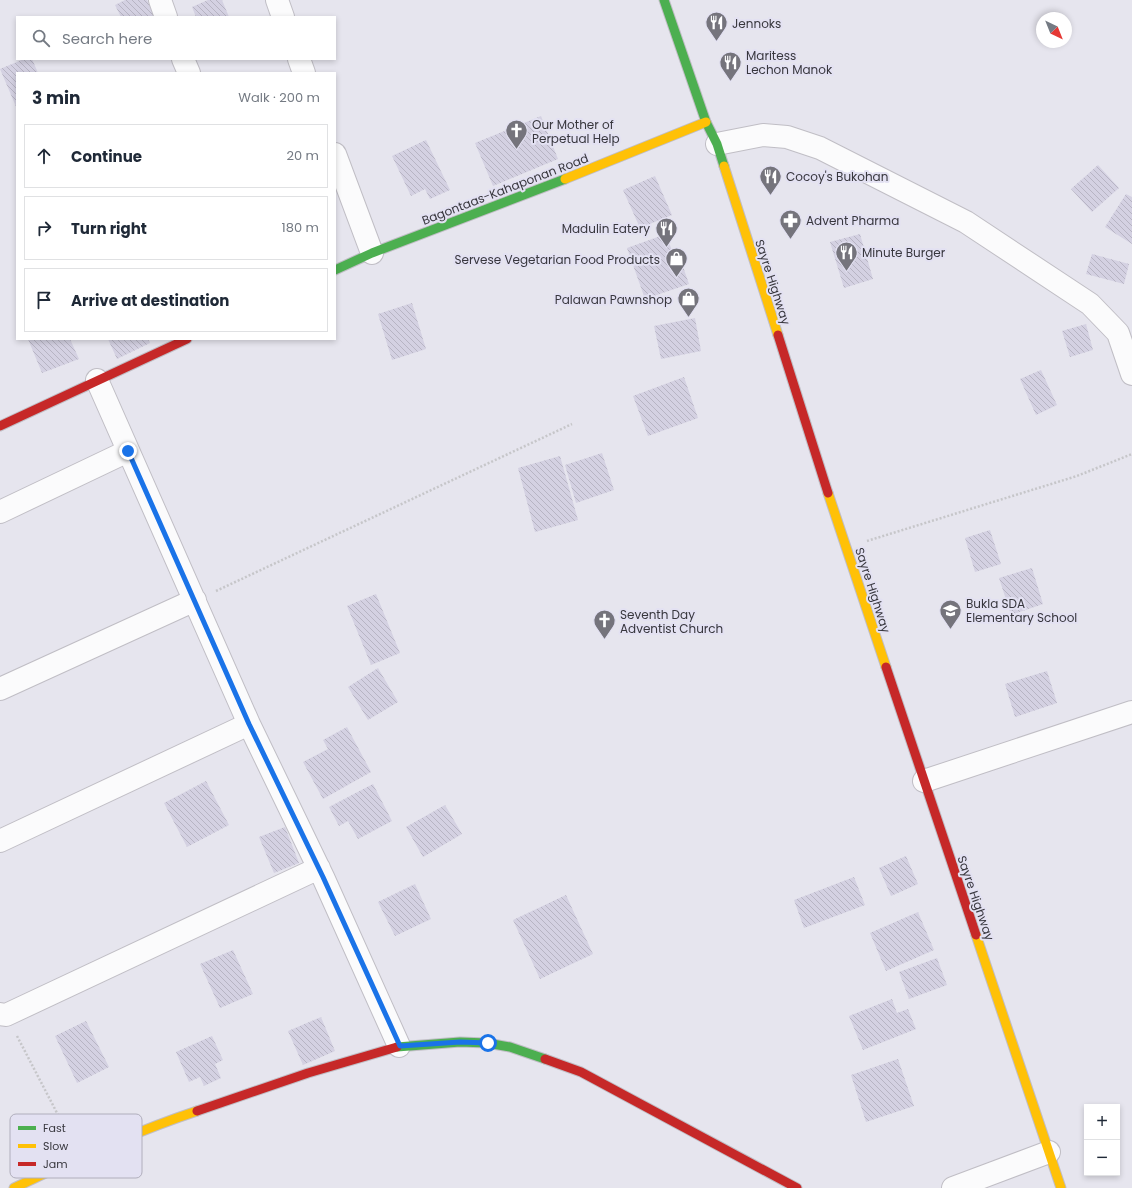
<!DOCTYPE html>
<meta charset="utf-8">
<style>
body{margin:0;font-family:Poppins,sans-serif;background:#f6f6f7;color:#1f2937}
.controls{position:absolute;right:12px;bottom:12px;display:grid;overflow:hidden;border-radius:0px;box-shadow:0 2px 6px #0003}
.controls button{width:36px;height:36px;display:grid;place-items:center;padding:0;border:0;border-bottom:1px solid #e0e1e3;background:#fff;color:#1f2937;font:20px sans-serif}
.compass{position:absolute;left:1036px;top:12px;width:36px;height:36px;border-radius:50%;background:#fff;box-shadow:0 2px 6px #0003;rotate:137deg}
.stop{position:absolute;width:12px;height:12px;margin:-9px;border:3px solid #1a73e8;border-radius:50%;background:#fff}
.stop.end{background:#1a73e8;border-color:#fff;box-shadow:0 1px 4px #0008}
.list{margin:0;padding:0;list-style:none}
h2{display:flex;justify-content:space-between;align-items:center;height:52px;margin:0;padding:0 16px;font-size:17px}
h2 small{font-size:13px;font-weight:400;color:#747a83}
.list li{display:grid;grid-template-columns:26px 1fr auto;gap:12px;align-items:center;box-sizing:border-box;height:64px;margin:0 8px 8px;padding:0 8px;border:1px solid #e0e1e3;border-radius:0px}
.list b{display:block;font-size:15px;white-space:nowrap}
.list em{font-size:13px;font-style:normal;color:#747a83}
.icon{flex:none;width:22px;height:22px;fill:none;stroke:currentColor;stroke-width:2;stroke-linecap:round;stroke-linejoin:round}
.map{position:relative;flex:none;width:1132px;height:1188px;overflow:hidden}
.search{position:absolute;background:#fff;box-shadow:0 2px 6px #0003;left:16px;top:16px;width:320px;height:44px;display:flex;align-items:center;gap:10px;box-sizing:border-box;padding:0 14px;border-radius:0px;color:#747a83;font-size:15px}
.panel{position:absolute;background:#fff;box-shadow:0 2px 6px #0003;left:16px;top:72px;width:320px;height:268px;border-radius:0px}
.map>svg:first-child{display:block}
.building{fill:url(#building-back-hatch)}
.lines{fill:none;stroke-linecap:round;stroke-linejoin:round}
.street-casing{stroke:#c0bec5;stroke-width:24}
.fast-casing{stroke:#c0bec5;stroke-width:11}
.slow-casing{stroke:#c0bec5;stroke-width:11}
.jam-casing{stroke:#c0bec5;stroke-width:11}
.path{stroke:#c6c6c9;stroke-width:2.5;stroke-dasharray:2 2;stroke-linecap:butt}
.street{stroke:#fbfbfc;stroke-width:22}
.fast{stroke:#4caf50;stroke-width:9}
.slow{stroke:#ffc107;stroke-width:9}
.jam{stroke:#c62828;stroke-width:9}
.route{stroke:#1a73e8;stroke-width:5}
.labels{text-anchor:middle;dominant-baseline:central;stroke-width:4;stroke-linejoin:round;paint-order:stroke}
.poi-label{font-size:12px;fill:#38373e;stroke:#e3e1f2;text-anchor:start}
.street-label{font-size:12px;fill:#38373e;stroke:#e3e1f2}
.key{fill:#e3e1f2;stroke:#b0aebc;stroke-width:1}
.key-label{font-size:11px;fill:#38373e}
</style>
<div class="map">
<svg width="1132" height="1188" viewBox="0 0 1132 1188">
<defs>
<pattern id="building-back-hatch" width="6" height="6" patternUnits="userSpaceOnUse"><rect width="6" height="6" fill="#d4d1e2"/><path d="M-1 5l2 2M0 0l6 6M5-1l2 2" fill="none" stroke="#b7b4c3"/></pattern>
</defs>
<rect width="100%" height="100%" fill="#e6e5ee"/>
<!-- building -->
<path class="building" d="M125,0H147L155,17H121L115,5Z
M208,0H222L229,17H196L192,7Z
M24,59H32L38,73H17V109L0,69Z
M541,116L558,159L493,186L475,143Z
M426,140L450,190L430,199L425,189L411,196L392,156Z
M1098,165L1119,188L1092,212L1071,189Z
M655,176L672,215L640,228L623,190Z
M1126,194L1132,197V244L1105,227Z
M666,234L676,262L681,261L689,284L645,299L627,248Z
M860,234L873,279L844,288L830,242Z
M1092,254L1129,264L1124,284L1086,274Z
M412,303L426,349L392,360L378,314Z
M695,318L701,351L661,359L654,326Z
M1086,324L1093,350L1070,357L1062,331Z
M28,339H70L79,359L42,373Z
M108,339H148L150,343L117,359Z
M1041,370L1057,405L1036,415L1020,379Z
M684,377L698,418L648,436L633,396Z
M602,453L614,490L576,503L565,465Z
M560,456L578,520L535,532L518,468Z
M990,530L1001,564L975,572L965,538Z
M1032,568L1043,604L1011,615L999,578Z
M376,594L400,653L371,665L347,606Z
M378,668L398,702L368,720L348,687Z
M1047,671L1057,703L1015,717L1005,684Z
M347,727L371,772L323,799L303,762L328,749L323,740Z
M206,781L229,825L187,847L164,803Z
M373,784L392,821L358,839L348,821L339,826L329,807Z
M445,805L462,834L423,857L406,827Z
M285,827L299,863L274,873L259,837Z
M906,856L918,884L891,896L879,868Z
M854,877L865,905L804,928L794,900Z
M415,884L431,919L395,936L378,902Z
M566,895L593,954L540,979L513,920Z
M918,912L934,950L886,971L870,933Z
M233,950L253,994L220,1008L200,964Z
M937,958L947,985L909,999L899,972Z
M892,999L897,1013L908,1009L916,1029L863,1050L849,1016Z
M321,1017L335,1051L303,1065L288,1031Z
M86,1021L109,1067L77,1083L55,1036Z
M212,1036L223,1060L215,1064L221,1078L204,1086L200,1077L189,1082L176,1052Z
M898,1059L914,1106L866,1122L851,1075Z"/>
<g class="lines">
<defs>
<path id="street" d="M160,0L166,17
M277,0L283,17
M183,59L189,73
M299,59L304,73
M717,144L763,135L787,137L820,148L966,222L1090,304L1118,333L1132,374
M335,154L372,253
M97,380L249,724L323,877L399,1046
M0,512L128,451
M0,689L195,600
M924,781L1132,712
M0,841L249,724
M0,1014L6,1015L319,868
M953,1188L1049,1152"/>
<path id="fast" d="M664,0L706,122L717,144L724,166
M335,270L372,253L565,179
M397,1047L460,1042L487,1043L510,1047L545,1059"/>
<path id="slow" d="M724,166L778,335
M565,179L706,122
M828,493L886,667
M976,935L1061,1188
M14,1188C74,1159 134,1132 197,1111"/>
<path id="jam" d="M778,335L828,493
M0,426L187,339
M886,667L976,935
M545,1059L581,1072L797,1188
M197,1111L308,1073L397,1047"/>
</defs>
<!-- street casing -->
<use href="#street" class="street-casing"/>
<!-- fast casing -->
<use href="#fast" class="fast-casing"/>
<!-- slow casing -->
<use href="#slow" class="slow-casing"/>
<!-- jam casing -->
<use href="#jam" class="jam-casing"/>
<!-- path -->
<path class="path" d="M867,541L1077,476L1132,454
M216,591L572,424
M17,1036L69,1136"/>
<!-- street -->
<use href="#street" class="street"/>
<!-- fast -->
<use href="#fast" class="fast"/>
<!-- slow -->
<use href="#slow" class="slow"/>
<!-- jam -->
<use href="#jam" class="jam"/>
</g>
<g class="lines">
<!-- route -->
<path class="route" d="M128,451L249,724L323,877L400,1046L460,1042L488,1043"/>
</g>
<!-- icons -->
<defs>
<symbol id="restaurant-pin" viewBox="-11 -11 22 30"><path d="M0 17L-7.5 6A9.5 9.5 0 1 1 7.5 6Z" fill="#75747c" stroke="#e3e1f2"/><path d="M-5-6h1v4h1v-4h1v4h1v-4h1v5L-1.5 .5V6h-2V.5L-5-1ZM5-6V6H3V1.5H1.5Q1.5-4 5-6Z" fill="#fff"/></symbol>
<symbol id="church-pin" viewBox="-11 -11 22 30"><path d="M0 17L-7.5 6A9.5 9.5 0 1 1 7.5 6Z" fill="#75747c" stroke="#e3e1f2"/><path d="M-1.2-6h2.4v3.5h3.3v2.4h-3.3V6h-2.4V-.1h-3.3v-2.4h3.3Z" fill="#fff"/></symbol>
<symbol id="pharmacy-pin" viewBox="-11 -11 22 30"><path d="M0 17L-7.5 6A9.5 9.5 0 1 1 7.5 6Z" fill="#75747c" stroke="#e3e1f2"/><path d="M-2-6h4v4h4v4h-4v4h-4v-4h-4v-4h4Z" fill="#fff"/></symbol>
<symbol id="shop-pin" viewBox="-11 -11 22 30"><path d="M0 17L-7.5 6A9.5 9.5 0 1 1 7.5 6Z" fill="#75747c" stroke="#e3e1f2"/><path d="M-5-2.5h2.3a2.7 3.5 0 0 1 5.4 0H5L5.5 6h-11ZM-1.5-2.5h3a1.5 2.3 0 0 0-3 0Z" fill="#fff"/></symbol>
<symbol id="school-pin" viewBox="-11 -11 22 30"><path d="M0 17L-7.5 6A9.5 9.5 0 1 1 7.5 6Z" fill="#75747c" stroke="#e3e1f2"/><path d="M0-5L7-2L0 1L-7-2ZM-4 1L0 2.5L4 1V4Q0 6-4 4Z" fill="#fff"/></symbol>
</defs>
<g fill-rule="evenodd">
<use href="#restaurant-pin" x="704" y="10" width="25" height="34"/>
<use href="#restaurant-pin" x="718" y="50" width="25" height="34"/>
<use href="#church-pin" x="504" y="118" width="25" height="34"/>
<use href="#restaurant-pin" x="758" y="164" width="25" height="34"/>
<use href="#pharmacy-pin" x="778" y="208" width="25" height="34"/>
<use href="#restaurant-pin" x="654" y="216" width="25" height="34"/>
<use href="#restaurant-pin" x="834" y="240" width="25" height="34"/>
<use href="#shop-pin" x="664" y="246" width="25" height="34"/>
<use href="#shop-pin" x="676" y="286" width="25" height="34"/>
<use href="#school-pin" x="938" y="598" width="25" height="34"/>
<use href="#church-pin" x="592" y="608" width="25" height="34"/>
</g>
<g class="labels">
<!-- poi labels -->
<g class="poi-label">
<text x="732" y="23">Jennoks</text>
<text x="746" y="55">Maritess<tspan x="746" dy="14">Lechon Manok</tspan></text>
<text x="532" y="124">Our Mother of<tspan x="532" dy="14">Perpetual Help</tspan></text>
<text x="786" y="176">Cocoy's Bukohan</text>
<text x="806" y="220">Advent Pharma</text>
<text x="650" y="228" text-anchor="end">Madulin Eatery</text>
<text x="862" y="252">Minute Burger</text>
<text x="660" y="259" text-anchor="end">Servese Vegetarian Food Products</text>
<text x="672" y="299" text-anchor="end">Palawan Pawnshop</text>
<text x="966" y="603">Bukla SDA<tspan x="966" dy="14">Elementary School</tspan></text>
<text x="620" y="614">Seventh Day<tspan x="620" dy="14">Adventist Church</tspan></text>
</g>
<!-- street labels -->
<g class="street-label">
<text transform="translate(505 189) rotate(-21)">Bagontaas-Kahaponan Road</text>
<text transform="translate(773 282) rotate(72)">Sayre Highway</text>
<text transform="translate(873 590) rotate(72)">Sayre Highway</text>
<text transform="translate(976 898) rotate(71)">Sayre Highway</text>
</g>
</g>
<!-- legend -->
<rect x="10" y="1114" width="132" height="64" rx="6" class="key"/>
<rect x="18" y="1126" width="18" height="4" fill="#4caf50"/>
<rect x="18" y="1144" width="18" height="4" fill="#ffc107"/>
<rect x="18" y="1162" width="18" height="4" fill="#c62828"/>
<g class="key-label">
<text x="43" y="1132">Fast</text>
<text x="43" y="1150">Slow</text>
<text x="43" y="1168">Jam</text>
</g>
</svg>
<div class="controls">
<button>+</button>
<button>−</button>
</div>
<svg class="compass" viewBox="-18 -18 36 36"><path d="M0-13l5 13h-10z" fill="#e53935"/><path d="M0 13l5-13h-10z" fill="#747a83"/></svg>
<div class="stop" style="left:488px;top:1043px"></div>
<div class="stop end" style="left:128px;top:451px"></div>
<div class="search"><svg class="icon" aria-label="search" viewBox="0 0 24 24"><circle cx="10" cy="10" r="6"/><path d="M15 15l6 6"/></svg>Search here</div>
<section class="panel">
<h2>3 min<small>Walk · 200 m</small></h2>
<ul class="list">
<li><svg class="icon" aria-label="ahead" viewBox="0 0 24 24"><path d="M12 20V5M6 11l6-6 6 6"/></svg><div><b>Continue</b></div><em>20 m</em></li>
<li><svg class="icon" aria-label="right" viewBox="0 0 24 24"><path d="M7 20v-9h11M14 6l5 5-5 5"/></svg><div><b>Turn right</b></div><em>180 m</em></li>
<li><svg class="icon" aria-label="arrive" viewBox="0 0 24 24"><path d="M6 21V4h12l-3 4 3 4H6"/></svg><div><b>Arrive at destination</b></div></li>
</ul>
</section>
</div>
